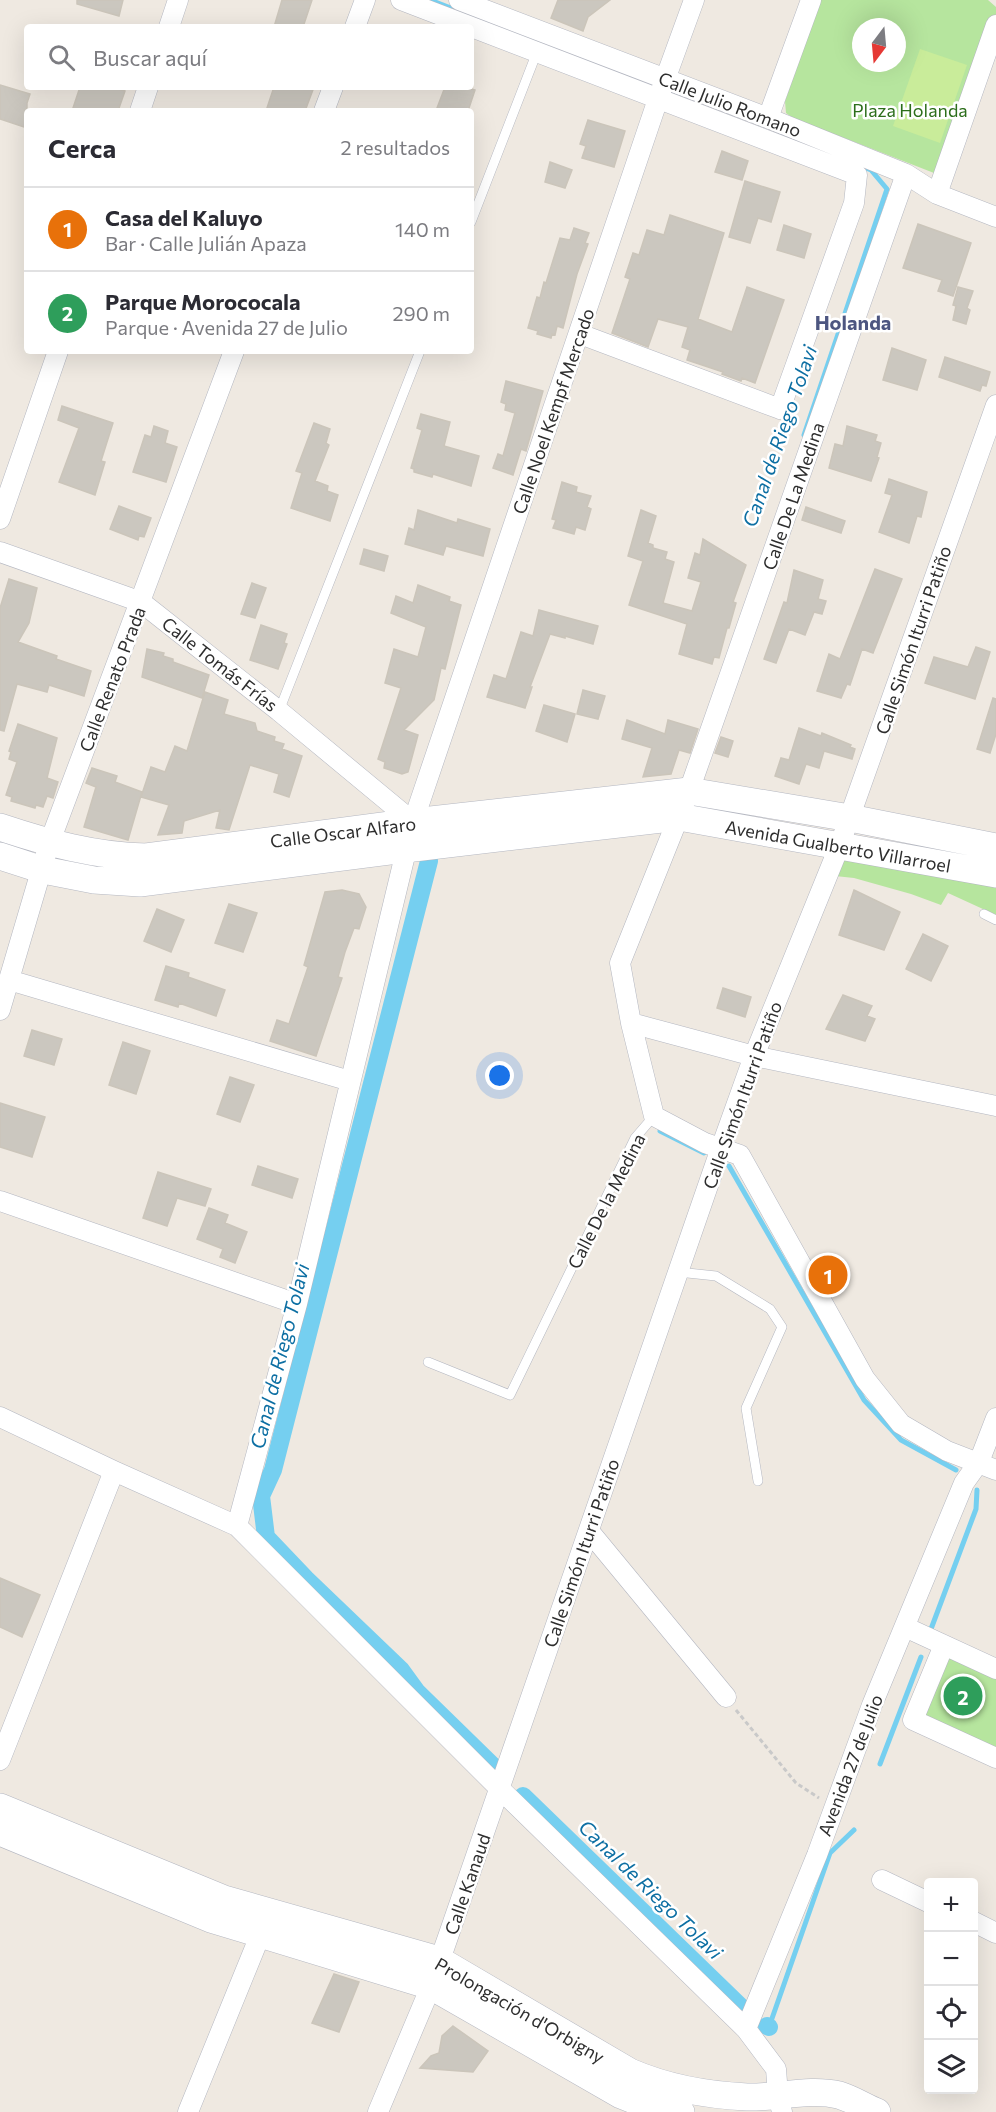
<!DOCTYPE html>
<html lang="es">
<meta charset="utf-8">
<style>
body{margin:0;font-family:Commissioner,sans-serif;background:#f7f7f7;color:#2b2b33}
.controls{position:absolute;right:18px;bottom:18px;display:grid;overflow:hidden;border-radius:6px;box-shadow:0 6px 24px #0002}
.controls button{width:54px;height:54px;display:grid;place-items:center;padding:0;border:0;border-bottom:2px solid #e1e1e2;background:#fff;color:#2b2b33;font:30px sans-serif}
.compass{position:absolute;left:852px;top:18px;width:54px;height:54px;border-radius:50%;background:#fff;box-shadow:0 6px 24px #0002;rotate:196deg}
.you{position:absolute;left:500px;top:1076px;width:21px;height:21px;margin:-15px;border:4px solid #fff;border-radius:50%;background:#1a73e8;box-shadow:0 0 0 9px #1a73e833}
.badge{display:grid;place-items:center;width:39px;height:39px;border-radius:50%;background:#4264fb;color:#fff;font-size:20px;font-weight:700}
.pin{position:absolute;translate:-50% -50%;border:3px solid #fff;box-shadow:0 2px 6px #0006}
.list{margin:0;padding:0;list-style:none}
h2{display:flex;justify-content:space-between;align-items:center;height:78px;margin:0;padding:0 24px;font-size:26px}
h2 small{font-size:20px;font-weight:400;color:#7c7c81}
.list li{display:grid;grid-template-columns:39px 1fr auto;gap:18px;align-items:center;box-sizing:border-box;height:84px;padding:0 24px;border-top:2px solid #e1e1e2}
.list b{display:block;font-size:22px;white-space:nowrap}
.list p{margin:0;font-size:20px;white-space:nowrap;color:#7c7c81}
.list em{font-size:20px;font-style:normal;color:#7c7c81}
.icon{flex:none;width:33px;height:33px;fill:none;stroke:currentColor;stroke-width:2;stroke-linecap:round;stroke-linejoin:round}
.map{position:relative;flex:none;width:996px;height:2112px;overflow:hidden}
.search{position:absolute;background:#fff;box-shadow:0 6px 24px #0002;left:24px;top:24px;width:450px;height:66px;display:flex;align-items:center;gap:15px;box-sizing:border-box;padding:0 21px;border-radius:6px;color:#7c7c81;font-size:22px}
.panel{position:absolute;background:#fff;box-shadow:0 6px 24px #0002;left:24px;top:108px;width:450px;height:246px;border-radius:6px}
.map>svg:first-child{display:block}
.green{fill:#b6e59e;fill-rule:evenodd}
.pitch{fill:#c9ec9a}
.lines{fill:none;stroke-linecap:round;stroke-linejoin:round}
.stream{stroke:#75cff0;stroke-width:5}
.canal{stroke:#75cff0;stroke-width:18}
.building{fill:#cbc7bf;stroke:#cbc5ba;stroke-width:1.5}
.lane-casing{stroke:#b4b7c1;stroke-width:10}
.street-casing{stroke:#b4b7c1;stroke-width:21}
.secondary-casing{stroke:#b4b7c1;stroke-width:28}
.path{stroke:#c9c9c9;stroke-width:3;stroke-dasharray:4.5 3;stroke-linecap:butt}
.lane{stroke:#fff;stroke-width:9}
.street{stroke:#fff;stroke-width:20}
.secondary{stroke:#fff;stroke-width:27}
.labels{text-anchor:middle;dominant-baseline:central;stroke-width:5;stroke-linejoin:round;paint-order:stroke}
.street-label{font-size:18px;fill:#2e2e2e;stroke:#fff}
.park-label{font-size:18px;fill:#2c6e1b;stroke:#fff}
.neighbourhood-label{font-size:20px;font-weight:bold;fill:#4d5680;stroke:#fff}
.water-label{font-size:20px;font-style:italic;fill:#0d6fa3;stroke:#fff}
</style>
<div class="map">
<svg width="996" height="2112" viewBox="0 0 996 2112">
<rect width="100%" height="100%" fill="#efe9e1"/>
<!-- green -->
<path class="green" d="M821,0H988L996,7V14L941,166L934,173L793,118L786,113L785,101ZM861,27H897V63H861Z
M845,857L996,885V915L948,893L941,905L911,894L854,878L835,876Z
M948,1656L996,1678V1749L921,1715Z"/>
<!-- pitch -->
<path class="pitch" d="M920,49L967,65L940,143L893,126Z"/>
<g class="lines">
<!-- stream -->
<path class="stream" d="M430,0L581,59
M804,435L887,189L871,170L856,164
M660,1131L704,1153
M729,1166L864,1400L901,1440L956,1470
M931,1629L976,1509L977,1490
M880,1764L921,1657
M769,2027L830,1853L854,1830"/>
<!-- canal -->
<path class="canal" d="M429,861L273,1470L261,1496L266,1537L306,1579L401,1670L417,1692L501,1774
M523,1796L747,2013
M767,2026L769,2027"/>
</g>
<!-- building -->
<path class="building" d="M77,0H123L119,16L77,4Z
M282,0H312L303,27H274Z
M558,0H610L588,17L583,31L551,18Z
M0,85L30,94L27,103V128L0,119Z
M80,87H113L125,91L118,111H81L73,108Z
M274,87H314L305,111H266Z
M445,87H465L475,90L468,111H444L437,108Z
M588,120L625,131L614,167L582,158L586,146L580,144Z
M722,151L748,161L742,180L715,172Z
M550,162L572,170L565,188L545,182Z
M745,181L780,192L771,222L758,218L750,243L729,237Z
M670,215L724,233L698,319L732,332L747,287L784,300L755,383L742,378L741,381L722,374L723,372L687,360L690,350L682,347L688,327L658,319L648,347L612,333L630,279L625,277L633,253L639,255L647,230L664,235Z
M918,224L971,243L953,296L938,291L942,280L903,268Z
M784,225L811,234L804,258L777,250Z
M574,228L589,233L585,243L588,244L577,274L563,328L557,326L555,335L552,334L551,338L537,334L538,331L528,328L537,297L540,298L544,282L546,283L560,238L570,240Z
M958,287L973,291L967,308L970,310L966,324L953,320L956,306L953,305Z
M892,348L926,360L917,390L883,380Z
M945,357L990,372L986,386L982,385L980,391L939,377Z
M506,381L543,391L526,451L521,449L513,475L493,468L498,454L503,456L515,413L505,410L506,404L501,402Z
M62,406L113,423L101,461L105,462L95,495L59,482L79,428L58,420Z
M421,414L450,422L444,446L479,456L471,486L433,474L432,477L414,472V469L411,468L422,430L417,428Z
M314,423L330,429L326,443L329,445L315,481L328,486L327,491L338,495L330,521L291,508L302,473L296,471Z
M154,426L168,431L165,443L177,447L166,482L133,472L145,435L151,437Z
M847,426L877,435L875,441L881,443L877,457L879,458L871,481L829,468L835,444L843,446Z
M889,479L927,492L921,517L917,516L909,543L879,532L892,495L885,493Z
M562,482L577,487L576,492L591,496L587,507L591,509L585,530L576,527L574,534L553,528L556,520L552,519Z
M119,506L151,518L144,537L139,536L138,540L110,529Z
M806,507L845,521L841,533L802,520Z
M418,510L457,523L458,519L490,529L483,556L446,546L443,555L405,544L409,528L414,530Z
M641,510L656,516L648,543L653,545V548L667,552L665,559L674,562L663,603L692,611L701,582L688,578L695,553L700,555L703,539L746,565L733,602L736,603L729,628H727L719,658L714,657L712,664L679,654L687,624L629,605L643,561L628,556Z
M364,549L388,556L384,571L360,564Z
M875,569L902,579L873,653L862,649L850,685L847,684L841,698L817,691L829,654L840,659Z
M794,570L823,580L818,599L826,601L822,614L814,612L805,635L789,629L776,663L764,659L784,602L787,603Z
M9,579L37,588L29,623L18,642L57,656L56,659L91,671L84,696L49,685L47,692L17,684L4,731L0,730V608Z
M252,583L266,588L255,618L241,614Z
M418,585L450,597L449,601L461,605L445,669L441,668L434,700L404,730L418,735L408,772L402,774L384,768L385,762L378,759L401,688L385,683L394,649L418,657L426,627L391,613L396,596L413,603Z
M539,610L598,626L593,644L565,636V638L550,634L530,687H532L525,708L487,697L494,675L506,679L521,632L533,636Z
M261,625L287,634L284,643L287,644L278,669L250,660Z
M976,647L990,652L975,699L925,683L934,657L968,667Z
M147,649L164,653L163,656L173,659V662L209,675L202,698L142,677Z
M583,690L605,696L598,719L577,714Z
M205,692L228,700L224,714L255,723L257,731L275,737L274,741L284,744L282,749L302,756L289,797L274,792L279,774L250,765L229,830L216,828L220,810L184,821L182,833L158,835L169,805L141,797L151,767L165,772L175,746L187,751Z
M993,698L996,699V734L990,753L977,749Z
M544,705L575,714L567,742L536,731Z
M627,720L665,734L668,720L698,729L690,753L679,750L671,774L643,777L652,748L622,739Z
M18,724L57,738L47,778L58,782L53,798L47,796L43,807L36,805L35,808L11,801L12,797L6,795L17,762L9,759L11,752L9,751Z
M799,728L821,736L822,733L851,745L850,747L855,749L852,759L824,751L819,768L806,764L799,784L775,776L781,758L789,760Z
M721,737L733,741L728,757L715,753Z
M92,768L117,776L115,782L142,792L128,840L84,827L96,787L86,783Z
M342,890L359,894L366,907L359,929L354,928L345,952L338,977L342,978L316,1056L270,1041L277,1020L289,1024L308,967L304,965L325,892Z
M854,890L900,912L884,950L839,935Z
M229,904L257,913L243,952L215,943Z
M157,909L184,920L171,952L144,941Z
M923,934L948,946L931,981L906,969Z
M166,966L189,973L188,977L225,990L216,1016L179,1003L178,1007L155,1000Z
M723,988L751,997L745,1017L717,1008Z
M843,995L872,1006L867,1016L875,1019L865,1041L826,1029Z
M32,1030L62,1039L54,1065L24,1056Z
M123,1042L150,1051L136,1094L109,1085Z
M230,1077L254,1085L240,1122L217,1114Z
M0,1103L45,1117L32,1157L0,1147Z
M258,1166L298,1179L292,1198L252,1185Z
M158,1172L211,1189L205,1206L177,1198L167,1226L143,1218Z
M209,1208L228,1215L225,1223L247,1232L235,1263L220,1257L223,1249L197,1239Z
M0,1578L40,1595L22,1637L0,1627Z
M334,1974L359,1982L339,2032L312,2023Z
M453,2026L488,2051L473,2072L420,2068L431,2056L439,2053L442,2036Z"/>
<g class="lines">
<defs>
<path id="lane" d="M471,222L537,52
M279,711L420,351
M984,914L996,920
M678,1272L716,1276L770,1309L782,1327L746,1408L758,1481
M428,1362L510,1395L635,1138L654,1116"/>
<path id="street" d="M401,0L857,175L854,203L780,409L580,334
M459,0L768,118L906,174L937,194L996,217
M169,27L178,0
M355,27L365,0
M140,111L148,87
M324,111L333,87
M768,118L811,0
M906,174L689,791L620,963L631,1023L654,1116L705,1143L740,1155L865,1379L901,1424L947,1451L996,1470
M937,194L996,25
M0,519L58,351
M0,552L141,602L279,711L413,822
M9,980L350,1081
M0,1010L49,844L234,351
M631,1023L754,1056L996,1106
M0,1201L297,1304
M0,1417L114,1471L237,1526L500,1789L746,2029
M237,1526L297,1304L413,822L658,99L694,0
M589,1531L726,1697
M905,1627L996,1669
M944,1645L913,1720L996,1758
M0,1760L114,1471
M882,1880L928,1902
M974,1922L996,1933
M188,2112L261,1933
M378,2112L431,1986L721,1148L754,1056L839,847L996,405
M782,2112L778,2095L776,2069L746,2029L817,1855L872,1705L964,1483L979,1462L996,1418"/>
<path id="secondary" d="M0,827C48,843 95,856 146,857L413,822L689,791L850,818L996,847
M0,856L43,870L94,880L140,883L405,849L679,817L996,874
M0,1807L224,1899L439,1960L630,2072C667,2088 706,2095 747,2097C777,2098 809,2088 839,2095C852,2099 865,2107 877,2112
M0,1832L211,1919L431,1986L621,2095L654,2108L681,2112"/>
</defs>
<!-- lane casing -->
<use href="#lane" class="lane-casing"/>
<!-- street casing -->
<use href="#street" class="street-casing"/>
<!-- secondary casing -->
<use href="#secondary" class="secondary-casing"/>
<!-- path -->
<path class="path" d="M736,1710L796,1783L819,1798"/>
<!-- lane -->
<use href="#lane" class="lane"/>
<!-- street -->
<use href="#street" class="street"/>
<!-- secondary -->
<use href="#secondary" class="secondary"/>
</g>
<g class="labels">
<!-- street labels -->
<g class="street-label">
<text transform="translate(730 104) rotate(21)">Calle Julio Romano</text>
<text transform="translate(553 411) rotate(-71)">Calle Noel Kempf Mercado</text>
<text transform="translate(793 496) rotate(-71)">Calle De La Medina</text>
<text transform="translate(913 640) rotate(-71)">Calle Simón Iturri Patiño</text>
<text transform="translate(220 664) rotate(38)">Calle Tomás Frías</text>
<text transform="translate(112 679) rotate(-69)">Calle Renato Prada</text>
<text transform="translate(343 832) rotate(-7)">Calle Oscar Alfaro</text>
<text transform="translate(838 846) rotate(10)">Avenida Gualberto Villarroel</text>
<text transform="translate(742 1095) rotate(-70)">Calle Simón Iturri Patiño</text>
<text transform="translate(606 1201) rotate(-63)">Calle De la Medina</text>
<text transform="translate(581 1553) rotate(-71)">Calle Simón Iturri Patiño</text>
<text transform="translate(850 1765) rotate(-69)">Avenida 27 de Julio</text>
<text transform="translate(467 1884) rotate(-71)">Calle Kanaud</text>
<text transform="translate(520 2010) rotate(30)">Prolongación d'Orbigny</text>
</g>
<!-- park labels -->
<g class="park-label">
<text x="910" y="110">Plaza Holanda</text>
</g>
<!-- neighbourhood labels -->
<g class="neighbourhood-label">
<text x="853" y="322">Holanda</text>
</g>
<!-- water labels -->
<g class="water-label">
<text transform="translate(779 436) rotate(-71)">Canal de Riego Tolavi</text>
<text transform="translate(279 1356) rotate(-76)">Canal de Riego Tolavi</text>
<text transform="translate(651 1889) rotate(44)">Canal de Riego Tolavi</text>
</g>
</g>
</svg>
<div class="controls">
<button>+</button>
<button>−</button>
<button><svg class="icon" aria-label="locate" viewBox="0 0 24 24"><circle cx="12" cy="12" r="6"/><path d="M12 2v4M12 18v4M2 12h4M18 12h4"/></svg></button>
<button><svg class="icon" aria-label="layers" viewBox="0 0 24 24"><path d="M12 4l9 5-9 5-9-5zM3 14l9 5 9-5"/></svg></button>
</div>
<svg class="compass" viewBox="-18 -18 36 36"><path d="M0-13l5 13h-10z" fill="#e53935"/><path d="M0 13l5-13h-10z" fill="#7c7c81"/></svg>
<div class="you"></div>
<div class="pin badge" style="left:828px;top:1275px;background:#e8710a">1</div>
<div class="pin badge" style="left:963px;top:1696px;background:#2e9e5b">2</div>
<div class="search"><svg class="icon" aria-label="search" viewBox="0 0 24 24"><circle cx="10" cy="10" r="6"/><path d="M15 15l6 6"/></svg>Buscar aquí</div>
<section class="panel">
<h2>Cerca<small>2 resultados</small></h2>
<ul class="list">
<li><span class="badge" style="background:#e8710a">1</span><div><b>Casa del Kaluyo</b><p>Bar · Calle Julián Apaza</p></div><em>140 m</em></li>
<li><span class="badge" style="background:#2e9e5b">2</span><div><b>Parque Morococala</b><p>Parque · Avenida 27 de Julio</p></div><em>290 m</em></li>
</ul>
</section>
</div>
